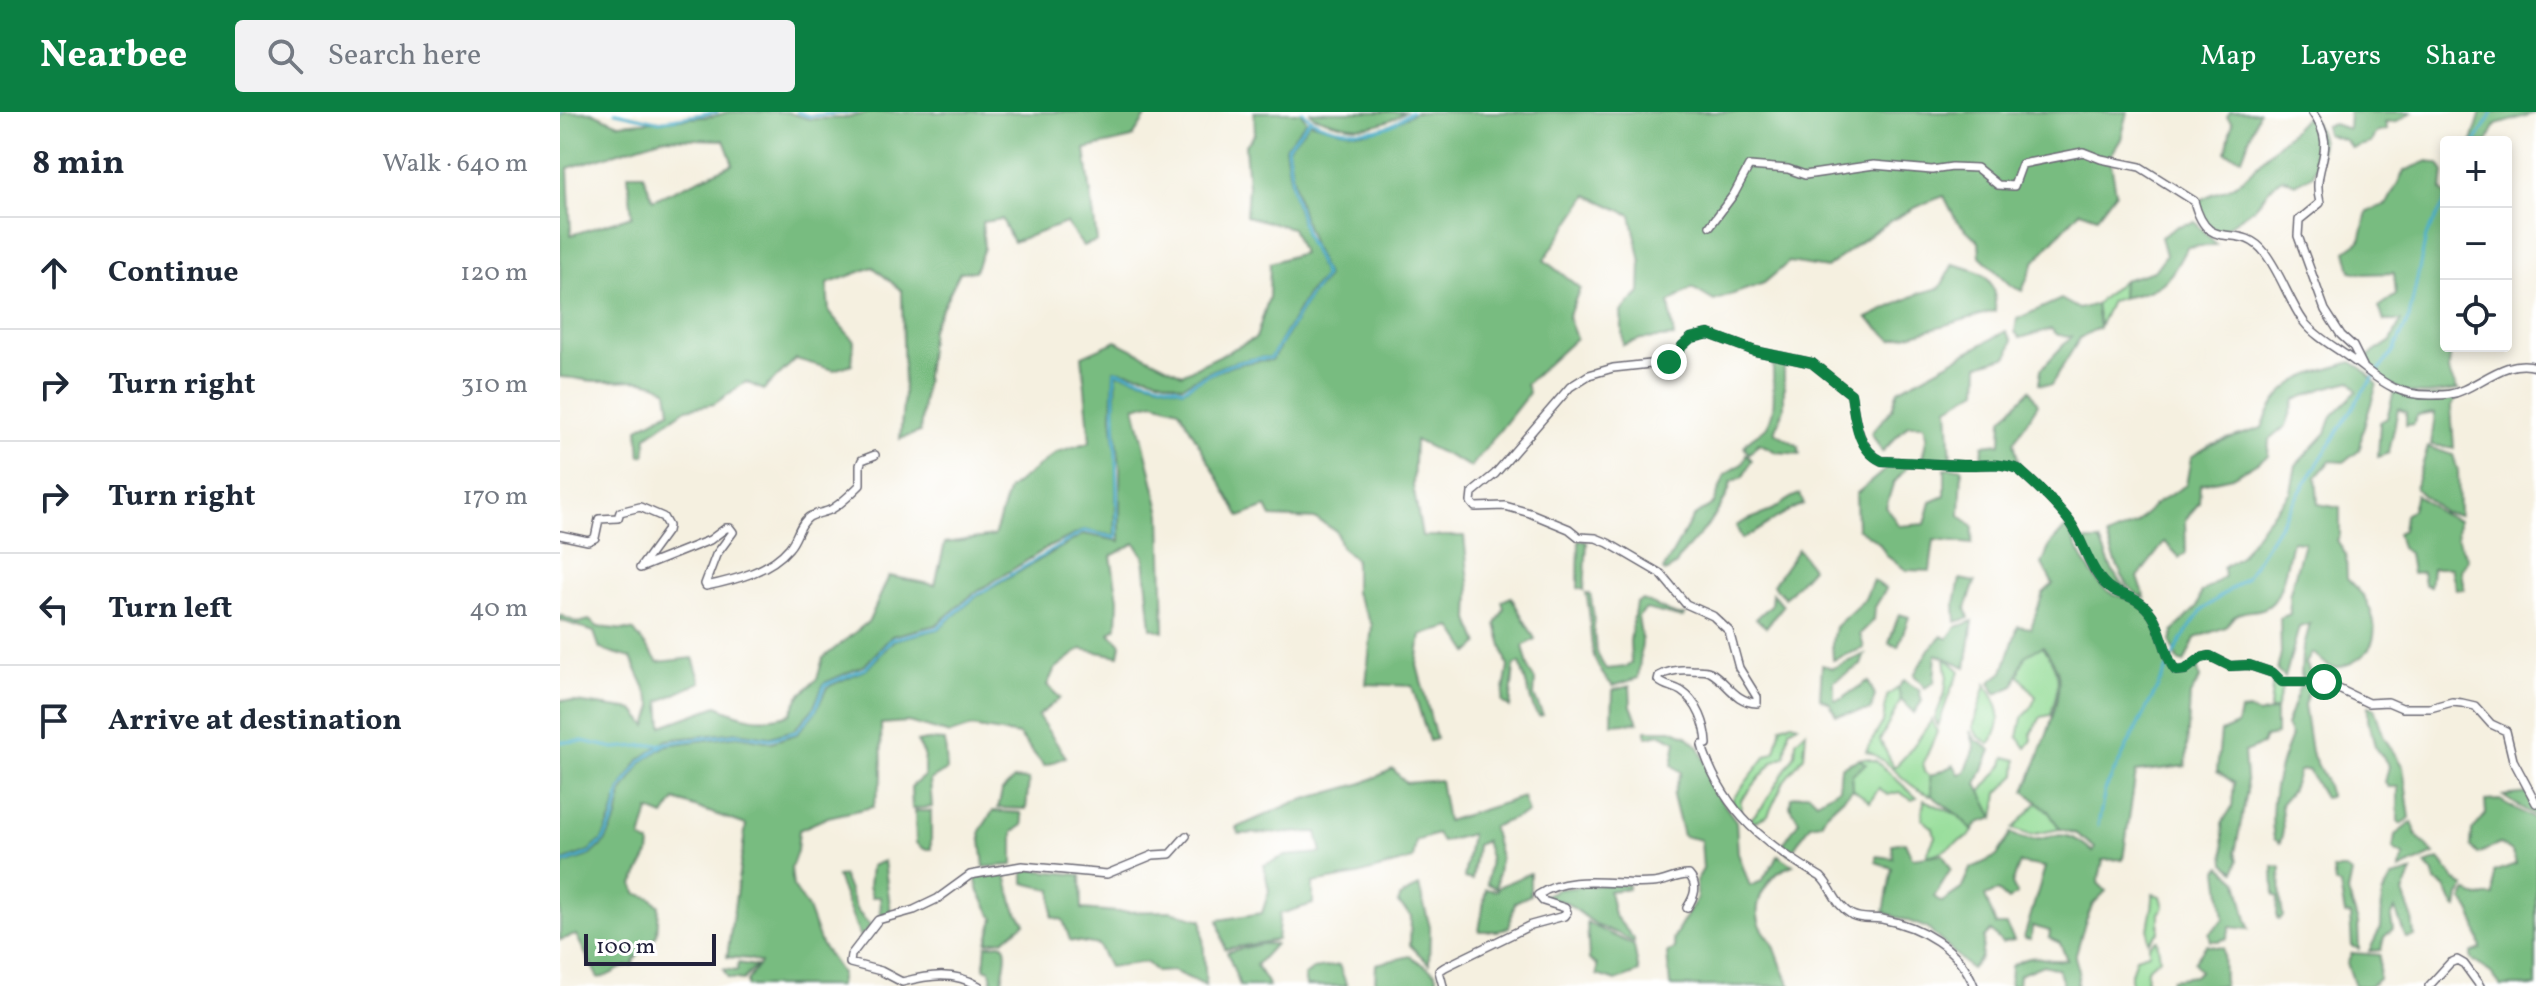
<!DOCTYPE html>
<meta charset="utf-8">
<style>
body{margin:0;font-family:Vollkorn,serif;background:#f2f2f3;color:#1f2937}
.controls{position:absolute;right:24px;top:24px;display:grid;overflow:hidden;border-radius:8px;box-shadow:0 4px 12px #0003}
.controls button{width:72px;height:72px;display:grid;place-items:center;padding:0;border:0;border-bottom:2px solid #e0e1e3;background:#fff;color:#1f2937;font:40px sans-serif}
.scale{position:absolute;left:24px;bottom:20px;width:132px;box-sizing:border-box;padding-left:8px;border:4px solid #22223b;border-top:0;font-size:22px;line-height:28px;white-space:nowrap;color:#22223b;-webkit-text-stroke:6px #fff;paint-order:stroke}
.stop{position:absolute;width:24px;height:24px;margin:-18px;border:6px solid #0b8043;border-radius:50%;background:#fff}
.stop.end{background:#0b8043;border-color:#fff;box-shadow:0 2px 8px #0008}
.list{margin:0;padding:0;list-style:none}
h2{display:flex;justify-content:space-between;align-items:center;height:104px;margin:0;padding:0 32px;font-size:34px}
h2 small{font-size:26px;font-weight:400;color:#747a83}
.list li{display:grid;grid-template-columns:52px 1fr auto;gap:24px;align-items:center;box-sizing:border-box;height:112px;padding:0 32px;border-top:2px solid #e0e1e3}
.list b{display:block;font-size:30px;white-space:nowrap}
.list em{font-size:26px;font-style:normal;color:#747a83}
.icon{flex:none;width:44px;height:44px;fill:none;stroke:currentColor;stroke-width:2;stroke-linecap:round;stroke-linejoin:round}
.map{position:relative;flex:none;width:1976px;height:874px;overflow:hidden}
header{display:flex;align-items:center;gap:48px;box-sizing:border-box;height:112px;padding:0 40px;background:#0b8043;color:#fff}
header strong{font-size:38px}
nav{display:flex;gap:44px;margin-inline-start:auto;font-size:28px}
.search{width:560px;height:72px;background:#f2f2f3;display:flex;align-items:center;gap:20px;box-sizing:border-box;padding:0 28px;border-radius:8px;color:#747a83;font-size:30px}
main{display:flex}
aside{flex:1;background:#fff}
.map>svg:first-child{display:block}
.green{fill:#95dd98;stroke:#5c806a;stroke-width:2}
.forest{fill:#78bc80;stroke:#4d6f5e;stroke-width:2;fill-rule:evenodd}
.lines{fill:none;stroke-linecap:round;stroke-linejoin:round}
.stream{stroke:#4db0cc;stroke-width:3}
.minor-casing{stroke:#6c6a75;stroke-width:10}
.minor{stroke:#fff;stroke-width:7}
.route{stroke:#0b8043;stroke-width:10}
</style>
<header>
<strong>Nearbee</strong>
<div class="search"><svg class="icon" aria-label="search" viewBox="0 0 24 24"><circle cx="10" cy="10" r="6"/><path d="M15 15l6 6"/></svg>Search here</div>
<nav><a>Map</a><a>Layers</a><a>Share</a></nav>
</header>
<main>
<aside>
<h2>8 min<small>Walk · 640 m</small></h2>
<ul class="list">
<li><svg class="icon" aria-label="ahead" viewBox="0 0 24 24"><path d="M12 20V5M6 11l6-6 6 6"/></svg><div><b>Continue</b></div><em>120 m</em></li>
<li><svg class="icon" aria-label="right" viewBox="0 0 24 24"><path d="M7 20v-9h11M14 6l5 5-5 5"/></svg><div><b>Turn right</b></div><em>310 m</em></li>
<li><svg class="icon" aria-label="right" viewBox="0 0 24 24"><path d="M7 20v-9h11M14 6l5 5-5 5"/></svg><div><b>Turn right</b></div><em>170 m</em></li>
<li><svg class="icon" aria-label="left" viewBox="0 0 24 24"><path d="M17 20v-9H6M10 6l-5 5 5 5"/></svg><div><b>Turn left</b></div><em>40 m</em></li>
<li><svg class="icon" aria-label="arrive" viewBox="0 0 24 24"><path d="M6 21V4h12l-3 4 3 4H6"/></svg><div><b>Arrive at destination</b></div></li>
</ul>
</aside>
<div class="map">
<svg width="1976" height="874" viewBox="0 0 1976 874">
<rect width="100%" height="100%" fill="#fff"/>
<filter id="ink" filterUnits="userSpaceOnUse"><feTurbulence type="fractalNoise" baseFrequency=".0125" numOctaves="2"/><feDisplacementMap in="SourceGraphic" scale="16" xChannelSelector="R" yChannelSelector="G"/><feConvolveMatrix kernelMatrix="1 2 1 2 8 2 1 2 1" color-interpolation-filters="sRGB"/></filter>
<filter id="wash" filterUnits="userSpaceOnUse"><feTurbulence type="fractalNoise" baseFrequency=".006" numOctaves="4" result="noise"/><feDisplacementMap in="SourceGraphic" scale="32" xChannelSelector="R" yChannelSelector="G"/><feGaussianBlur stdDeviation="1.8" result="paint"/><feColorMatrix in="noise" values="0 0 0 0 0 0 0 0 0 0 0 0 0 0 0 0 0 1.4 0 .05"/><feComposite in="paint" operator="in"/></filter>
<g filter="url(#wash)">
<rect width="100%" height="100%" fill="#f5f0e0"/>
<!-- green -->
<path class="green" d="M1563,168L1562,186L1551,189L1539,215L1536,192Z
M1483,533C1502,565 1500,568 1491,603L1481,605L1471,622L1472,628L1466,636L1458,625L1462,606L1470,598L1476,585L1458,562L1465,543Z
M1385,545L1400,559L1391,577L1378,614L1375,606L1385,581L1387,562Z
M1713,565L1723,573L1716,598H1710Z
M1426,572C1440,596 1446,609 1429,632L1418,624L1413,616Z
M1338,576L1341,588L1320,628L1334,655C1346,647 1362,621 1372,608L1377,620L1363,652L1364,660L1370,664L1372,684C1344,675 1332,649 1306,639L1323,610L1327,584Z
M1232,611L1238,613L1229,618L1225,644L1213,650L1181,688L1180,701L1172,688L1206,644L1215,640L1221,614Z
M1246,619L1244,644L1224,669L1208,703L1192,711L1188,710L1203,694L1235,642L1236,629Z
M1445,645L1457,648L1456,663L1438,681L1434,706L1420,681L1443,653Z
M1304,646L1316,649L1357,686L1352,688L1339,680L1328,683L1319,676L1310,690L1293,677L1292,662L1305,652L1299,647Z
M1364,688L1398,703L1413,719L1409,725C1391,731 1386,741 1366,744L1375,725L1373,716L1362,707Z
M1478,690L1488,699L1500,717L1470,723L1453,717Z
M1593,782L1601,784L1604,795L1599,801V820L1588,830C1586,812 1594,799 1593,782Z
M1597,828L1600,846L1587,857L1586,872L1571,874V862L1576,845L1589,841V833Z"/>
<!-- forest -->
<path class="forest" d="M5,0H31L59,12L154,4L168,0H227L249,7L284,6L313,0H589L572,26L525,37L537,129L523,134L506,111L453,130L442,107L422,110L424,136L415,159L400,160L371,218L360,320L340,327L344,282L342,179L313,155L267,172L269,200L294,229L292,252L274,258L236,247L203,278L186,270L154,292L126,297L87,324L85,343L80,344L78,316L110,299L107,278C83,263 64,270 38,269C25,269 13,265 0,265V4ZM104,26L164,28L173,52L93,88L83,62H68L72,104L11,123L8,56Z
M694,0H740L747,9L725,35C731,84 742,120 764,164L748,181L711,245C674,246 654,256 622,274L586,263L554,258L552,304L557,356L555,424L524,418L489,435L413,482L376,513L332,524L305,553L264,571L253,597L234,618L210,625L177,620L107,628L79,648L59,679L52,705L42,728L29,739L2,749L0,755V588L74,598L87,614L93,594L71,546L40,537L34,520L0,508V503L18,511L29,508L38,515L74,519L98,550L133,546L141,570L100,589L102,614L157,594C183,606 202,611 230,602L239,584L257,567L263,546L309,509L329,464L375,473L385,431L434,424L449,377L497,340L530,330L522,244L556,229L622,262L696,226L709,185L710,151L742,141L732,116L686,104L688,74L685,34L695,22Z
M750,0H845C811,21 789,17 753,4Z
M855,0H1568L1561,27L1550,45L1556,80L1537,105L1520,99L1474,150L1462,179L1451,174L1420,144L1419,130L1396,108L1384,84C1339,99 1304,126 1267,156L1229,150L1204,171L1154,189L1132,176L1109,191L1114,225L1081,227L1063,233L1061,200L1080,181L1081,150L1071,103L1028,83L984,148L1020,176L1008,205L1016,226L966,272L969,281L911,355L855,328L853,374L862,424H904L910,479L909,508L919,532L909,541L892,515L861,523L857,553L876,627L869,629L852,574L806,572L812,513L795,481V447L781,435L776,419L756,407L711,405L706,395L680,405L619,297L594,290L575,295L601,402L604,520L591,516L584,445L575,431L551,444L558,487L557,515L550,521L561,532L559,544L521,537L495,557L487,573L500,586L478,604L506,645L484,654L459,623L411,615L390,622L348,610L321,612L322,666L313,695L268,705L239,718L237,739L231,756L233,774L248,796L261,832L281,861L279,874H187V869L200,851L190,847L167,845L186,713L115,688L104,704L89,698L81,727L90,732L89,742L73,772L76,781L91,786L99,794L97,823L74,848L73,853C58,854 52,865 38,866L16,823L0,828V765L4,752L31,743L45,730L57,706L62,681L82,650L107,633L177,624L211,630L237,622L256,599L267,575L307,557L334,528L378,517L416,485L524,422L560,429V356L555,304L557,261L623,278C654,259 675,249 712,248L751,183L767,165C746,121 735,84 728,36L750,10C797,24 812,26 855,0Z
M1670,0H1699L1682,46L1666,41L1672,11L1667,5Z
M1789,0H1852L1837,10L1825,11L1827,18L1815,21L1811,31L1792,36L1785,28L1766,22L1765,14L1774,12L1788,17Z
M1921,0H1976V1L1936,13L1927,30H1912Z
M1748,1C1766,24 1765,36 1753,63L1735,72L1722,66C1710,74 1704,86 1694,96C1683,107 1672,108 1662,121C1645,115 1641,107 1637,91C1649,80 1663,81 1676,72C1690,63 1701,48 1713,37C1726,23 1737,17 1748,1Z
M1868,49L1879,52L1884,60L1882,78L1886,83V234H1892C1889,254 1885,259 1898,278C1885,280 1865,284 1851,281C1835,276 1809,264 1804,247L1831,229L1841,209H1824L1819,195L1836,183L1834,161L1804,162L1791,159L1786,139L1800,129L1807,99L1827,92L1844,59Z
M1635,110L1657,133L1627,135C1607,172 1604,177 1562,186L1563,168L1594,159L1606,143L1601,125L1618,114Z
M1393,152C1424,160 1437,165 1435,199L1332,228L1307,206L1360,181L1380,176Z
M1501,187L1519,197L1536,192L1539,215L1520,226L1491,273L1479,272L1481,257L1512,224L1498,223L1491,217L1460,226L1455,220L1457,207Z
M1446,219L1452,229L1448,244L1419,253L1418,278L1388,295L1391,349L1362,347L1367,324L1364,313H1348L1322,340L1311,321L1332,297L1338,278Z
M1213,249L1224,254V296L1215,320L1238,334L1240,342L1216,340L1199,331L1189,342L1184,335C1189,324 1200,323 1207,314C1218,297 1212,269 1213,249Z
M1792,250L1803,257L1817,272L1802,321L1800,338L1784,350L1770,349L1756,365L1758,392L1780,396V423L1777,428L1786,443L1787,466C1813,489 1831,532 1791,551C1785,553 1779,557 1772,555C1763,553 1760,544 1752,541L1746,551L1753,567H1741L1742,541L1750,512L1739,515L1725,566L1717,559L1721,541L1720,506L1730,502L1729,484L1744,430L1732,429C1728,444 1723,479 1713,490C1699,506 1679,490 1666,515L1635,526L1624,551L1618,549L1611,530L1614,518L1637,495L1641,481L1664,465L1663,456L1680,445L1705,410L1731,380L1736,353L1766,321L1772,304L1797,279L1791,269L1764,276L1735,288L1726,314L1709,328L1708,344L1672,365L1640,372L1639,391L1625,408L1626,441L1620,446L1605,430L1578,465L1585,486C1563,479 1554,445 1547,425L1576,412L1594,393L1626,373L1631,345L1652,332L1702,316C1720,266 1746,264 1792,250Z
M1470,278L1478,292L1454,330L1459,352L1433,347L1422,349L1423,333L1441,331L1442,307Z
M1834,279L1855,286L1899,283L1891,295L1894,336L1871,333L1875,301L1857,304L1854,312L1846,313V300L1838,297L1829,341L1818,345L1820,310L1827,306Z
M1868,335L1893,343L1898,359L1899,404L1883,400L1855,376Z
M1186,342L1192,348L1183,365L1171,370C1166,396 1138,425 1120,445L1115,454L1105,460L1103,458L1133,405L1154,391L1165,363L1183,351Z
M1332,352L1348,354L1333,372L1326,395L1339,414L1365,412L1371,390L1385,384V356H1402L1400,403L1413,415L1412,432L1374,428L1370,459L1346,458L1327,444L1319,431L1297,416L1296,382Z
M1240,382L1244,392C1218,401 1206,416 1182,427L1176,414C1187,407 1194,406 1206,401C1219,396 1226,386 1240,382Z
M1856,382L1880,401L1898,409L1897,426L1908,447L1901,458L1904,477H1896L1891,456H1872L1870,475L1864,472L1862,460L1852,461L1849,441L1841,436L1837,421L1843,418L1845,403L1852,397Z
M1507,414C1517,435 1526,458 1543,475C1553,485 1564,483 1576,490C1598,505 1603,533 1608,557C1620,564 1628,561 1637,552L1640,567L1630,583L1626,654L1576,660L1563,747L1543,748L1538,771L1546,779L1533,792L1525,811L1515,845L1519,859L1517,874H1504L1498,857L1483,853L1459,863L1458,874H1450L1451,854C1480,837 1479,851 1507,848L1500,831L1489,826L1490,819L1472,814L1471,827L1464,826L1485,755L1460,751L1452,772L1457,782L1448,788L1438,779L1425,784L1436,813H1446L1454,828L1442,831L1431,819L1424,826L1421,846L1411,857L1367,816L1324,800L1332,756L1316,750V744L1333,746L1332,732L1345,730L1352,746L1383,742L1391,757L1374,785L1382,790L1401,777L1410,757L1437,744L1451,721C1485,742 1493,703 1533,740L1535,736L1517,722L1500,717L1488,699L1465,679C1476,651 1503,591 1498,562C1497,553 1488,542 1483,534L1465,544L1454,574L1436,582L1430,570L1443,560L1458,514L1471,516L1483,481L1493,472L1482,452L1490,433Z
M1019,428L1027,430L1024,478L1018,476Z
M1523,429H1540L1553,460L1568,478H1555L1543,469Z
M1238,437L1252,456L1225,486L1213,473Z
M1400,467L1415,470L1406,496L1409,506L1396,510L1395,491Z
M1313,468L1326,477L1315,495L1314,508L1300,522L1304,536L1273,548L1272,530L1275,515L1305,487Z
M1026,481L1030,482C1038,511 1028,533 1046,557L1066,555L1071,551L1070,529L1076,491L1083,488L1116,503H1125L1122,506L1086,497L1078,505L1082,530L1078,566L1053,574C1022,545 1035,517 1026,481Z
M1212,481L1223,494L1206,515L1196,507L1211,493Z
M951,485L975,527L963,534L969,558L975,568L974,584L983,603L979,604L974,598L960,551L954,554L950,596L942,590L948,555L936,512L944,497L942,489Z
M1339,502L1349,505L1338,535L1329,531Z
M1413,509L1406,555L1376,542L1374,570L1365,576L1354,563L1369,537L1382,524L1387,527L1396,515Z
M1305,542L1301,553L1274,569V588L1282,586L1308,569L1315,583L1311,598L1276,603L1270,591L1260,586L1262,553L1273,556Z
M1344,568L1359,578L1362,589L1354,601L1341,588L1338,576Z
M1751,573L1744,593L1751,640L1765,667L1770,684L1764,685L1748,658L1739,659L1731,680L1721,692L1723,719L1720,731L1714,727C1708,691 1717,658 1731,624L1726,614L1740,574Z
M1070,574L1071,594L1078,610L1052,612L1053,578Z
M1808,594L1814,596L1824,625L1843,655L1850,706L1842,712L1838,710V675H1828L1825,670L1829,654L1815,634L1808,608Z
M1690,598L1698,603L1716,598V623L1705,625L1702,633L1684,640L1687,679L1675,741L1678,748L1675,759L1665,751L1662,711L1672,695L1674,671L1657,659L1661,620L1677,613L1680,599Z
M1086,618H1114L1127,624L1139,635L1158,684L1176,709L1178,741L1190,774L1202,769L1218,743L1233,753C1211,760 1191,788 1200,812C1204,822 1213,829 1216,839C1221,852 1224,863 1231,874H1110L1107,841L1115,837L1113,827L1137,786L1136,769L1143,757L1141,728L1123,724L1113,684L1121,660L1112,653L1116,629L1101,622L1086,625Z
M1410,619L1415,627L1431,638L1417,672L1434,706L1418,711L1413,719L1398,703L1372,684L1370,664L1394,653L1399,662L1405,660L1415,636Z
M366,628L385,629L387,658L370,668L372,695L352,697L351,675L364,664V642L357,630Z
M1299,647L1306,652L1292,662L1293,677L1266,702L1261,711L1250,713L1230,742L1221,735L1239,709L1230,694L1231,685L1249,681L1257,689L1279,676L1281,655Z
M833,657L846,671L880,668L887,709L963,685L968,701L932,715L940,745L936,776L927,772L930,745L925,729L917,733L912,768L904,766L911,722L882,730L877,722L856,729L853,747L798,763L753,771V792L720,802L717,828L665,837L658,808L702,801L709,779L704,753L725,744L762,741L757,720L679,722L676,716L735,690L803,671Z
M454,667L469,668L466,697L438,696L442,679Z
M1968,681L1976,696V705L1943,684Z
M1940,688L1976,708V874H1941L1931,861L1911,847V841L1921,837C1917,820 1915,800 1902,789L1907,779L1914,784H1934V760L1956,752L1952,740L1940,732L1918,742L1911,734L1912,719L1926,702L1925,689Z
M355,699H371V737H364L356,731Z
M433,699L461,701L463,713L453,720V753L424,755L420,719Z
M1852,710L1858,725L1874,742L1839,758L1844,744L1833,737L1835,723Z
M1879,747C1888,757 1892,769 1905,775L1899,784L1897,796L1894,794L1885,775L1875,770L1874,761L1865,752Z
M324,749L331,801L321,804L320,785H312L309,774L311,754Z
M1661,754L1678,769L1689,817L1670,815L1667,826L1659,829H1651L1649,821L1664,807L1658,758Z
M1713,754L1721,755C1720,772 1720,789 1723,804L1720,807L1717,806L1718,785L1714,783Z
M464,757L521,763L522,797L557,800L611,799L642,808L646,874L613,859L597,860L586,850L549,855L538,833L510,828L503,808L492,805V778L464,771Z
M1773,757H1785L1792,761L1788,780L1798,811L1799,837L1792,834L1790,803L1785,802L1780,774L1775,771Z
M445,759L454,795L465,811L443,828L427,830L434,807L419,780L415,765Z
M1852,760L1843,781L1852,805L1854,825L1846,826L1835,797L1831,806L1833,817L1824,825L1821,838L1809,839L1821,815L1822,783L1832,765Z
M970,761V783L955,790L949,815L938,819H919L926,777L936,779L940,774Z
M283,764L297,799L311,814L300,825L277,765Z
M1047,772L1068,773V777L1049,779L1054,803L1074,827V831L1059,822L1038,814L1005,790L988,787L983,784L998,777Z
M859,774L870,815L869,852L850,833L851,804L838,791L841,784Z
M1027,810C1042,820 1059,824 1074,834L1079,860L1056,869L1037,863V853L1029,848Z
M444,832C449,845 442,859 442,874H433L430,858L424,856L426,833Z
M701,832H715L696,853L709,874H680L667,840Z
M1646,833L1663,836L1664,874H1611L1612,867L1635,864L1640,859L1634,850Z
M1792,841L1820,843L1819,867L1810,874H1795L1787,851Z
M850,844L876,861L878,874H815L816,852Z
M178,851L196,854L183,868L168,866L163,857L177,859Z
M779,853L787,874H746L744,864L753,857Z"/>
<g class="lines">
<!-- stream -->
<path class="stream" d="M55,0L97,9L157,0
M237,0L249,4L297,0
M743,0C759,19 806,23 829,14C836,11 844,4 851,0
M0,1L1,0
M1915,30L1933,0
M0,630L22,629L54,636L103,632
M1538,713L1545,678L1622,527L1642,498L1686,466L1804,278L1833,240L1849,206L1866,124L1886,88
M0,759L3,751L30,741L43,729L54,707L60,679L81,649L106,631L176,622L210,627L236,620L255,598L265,573L306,556L332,527L377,516L415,484L524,419L557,426C559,370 553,315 555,259L623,277C654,258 674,247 711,246L750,183L765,164L746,124L733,78L727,35L750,8"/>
</g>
</g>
<g filter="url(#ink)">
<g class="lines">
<defs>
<path id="minor" d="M1752,0C1781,40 1750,51 1760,91L1739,108L1738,124L1765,198L1781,223L1793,234L1803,254
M1150,114L1174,82L1189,54L1228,57L1245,63L1314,53L1372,58L1392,55L1417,56L1438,73L1454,74L1462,52L1523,40L1541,47L1580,55L1634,89C1649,146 1678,106 1705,141C1721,162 1729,189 1744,210C1755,224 1773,234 1787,244C1819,266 1832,284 1873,283C1884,283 1893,283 1903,278C1926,268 1950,246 1976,255
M0,423L28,429L35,426L39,407L58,406L60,400L80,395L103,405L108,414L107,419L80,456L150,428L166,416H170L173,420L156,443L145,472L146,474C175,468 210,459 229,436C238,426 238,413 249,405C256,401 265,401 272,397C282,391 292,381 300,373V353L302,348L315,343
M419,874C394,859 369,863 342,870L321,859L290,851L291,843L318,808L354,798L377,787L410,763L462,754L547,762L593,743L610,742L626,724
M883,874L879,859L885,855L971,813L1004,804L1007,800L1005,796L983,789L978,783C1010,761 1056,774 1092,771C1105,771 1117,762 1129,763C1139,774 1134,785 1127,796
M1414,874C1400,836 1360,814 1322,807C1311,805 1302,808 1292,803C1275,793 1273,777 1261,765C1206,733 1166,702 1144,640L1142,633L1147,632C1146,613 1138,590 1121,579C1113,574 1105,575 1098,568L1099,564C1110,558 1119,557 1131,558C1137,559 1144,557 1150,560C1167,569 1174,590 1197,591V585L1179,556L1169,519L1153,504L1126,492L1101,462L1048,431L1036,426L1019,425L1009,417L970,401L945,394L915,395L911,390L912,381L935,362L1010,275L1029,263L1053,256L1109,250L1115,247L1122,234L1131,226L1149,222L1195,239L1252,251L1291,282C1295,306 1297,337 1322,349C1350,350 1379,353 1407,353C1426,353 1440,350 1458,357C1476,373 1496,391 1510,410C1523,428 1527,453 1543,470C1558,487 1576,479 1592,503C1603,518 1606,549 1616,559L1625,558L1641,546L1650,544L1670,554L1689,553L1713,561L1722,570H1764L1808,591L1828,590L1842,596H1870L1892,590L1902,591L1915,594L1931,612L1946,619L1953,648L1976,691
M1869,874L1890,851L1897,848L1904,852L1920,874"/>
</defs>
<!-- minor casing -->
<use href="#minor" class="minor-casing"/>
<!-- minor -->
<use href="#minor" class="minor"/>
</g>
</g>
<g class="lines" filter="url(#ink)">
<!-- route -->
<path class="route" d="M1109,250L1115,247L1122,234L1131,226L1149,222L1195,239L1252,251L1291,282C1295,306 1296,337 1322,349C1350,350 1379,353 1407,353C1426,353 1440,350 1458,357C1476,373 1496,391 1510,410C1523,428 1528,453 1543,470C1558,487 1575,479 1592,503C1603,519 1606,549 1616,559L1625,558L1641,546L1650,544L1670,554L1689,553L1713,561L1722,570H1764"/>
</g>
</svg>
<div class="controls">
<button>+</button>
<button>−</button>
<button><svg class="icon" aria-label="locate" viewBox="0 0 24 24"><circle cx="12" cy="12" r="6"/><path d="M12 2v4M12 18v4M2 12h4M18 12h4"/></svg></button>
</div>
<div class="scale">100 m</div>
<div class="stop" style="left:1764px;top:570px"></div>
<div class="stop end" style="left:1109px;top:250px"></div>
</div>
</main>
